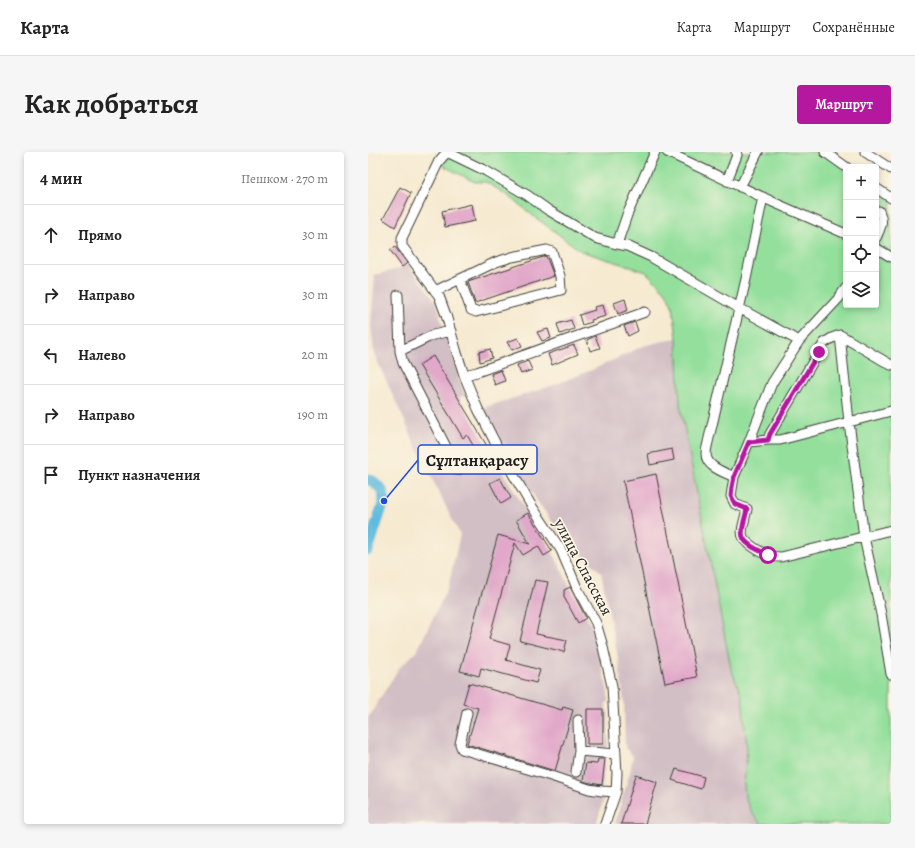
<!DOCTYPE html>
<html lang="ru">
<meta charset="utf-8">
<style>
body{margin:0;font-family:Alegreya,serif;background:#f6f6f6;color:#222}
.controls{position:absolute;right:12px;top:12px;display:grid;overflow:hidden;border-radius:4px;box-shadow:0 2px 6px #0003}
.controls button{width:36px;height:36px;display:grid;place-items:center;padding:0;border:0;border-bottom:1px solid #e0e0e0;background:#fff;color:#222;font:20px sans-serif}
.stop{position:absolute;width:12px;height:12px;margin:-9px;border:3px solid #b5179e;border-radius:50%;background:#fff}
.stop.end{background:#b5179e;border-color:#fff;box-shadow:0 1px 4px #0008}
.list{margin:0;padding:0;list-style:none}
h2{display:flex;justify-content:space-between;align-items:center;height:52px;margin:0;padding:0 16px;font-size:17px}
h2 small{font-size:13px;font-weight:400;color:#767676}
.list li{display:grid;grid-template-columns:26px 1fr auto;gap:12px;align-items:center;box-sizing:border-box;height:60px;padding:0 16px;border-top:1px solid #e0e0e0}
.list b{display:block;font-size:15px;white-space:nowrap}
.list em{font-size:13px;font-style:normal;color:#767676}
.icon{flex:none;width:22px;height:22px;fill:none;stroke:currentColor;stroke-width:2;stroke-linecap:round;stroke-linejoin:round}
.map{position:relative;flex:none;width:523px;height:672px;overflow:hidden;border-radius:4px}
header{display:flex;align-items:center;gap:24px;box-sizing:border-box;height:56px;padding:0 20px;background:#fff;border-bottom:1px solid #e0e0e0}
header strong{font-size:19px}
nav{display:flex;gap:22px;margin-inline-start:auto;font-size:14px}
.intro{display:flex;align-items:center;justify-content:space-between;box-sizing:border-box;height:96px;padding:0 24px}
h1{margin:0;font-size:28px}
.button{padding:10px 18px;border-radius:4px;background:#b5179e;color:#fff;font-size:14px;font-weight:700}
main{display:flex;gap:24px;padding:0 24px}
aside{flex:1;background:#fff;border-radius:4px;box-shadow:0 2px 6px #0003}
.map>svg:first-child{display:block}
.industrial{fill:#d2bec5}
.green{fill:#93df9b;stroke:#587e5c}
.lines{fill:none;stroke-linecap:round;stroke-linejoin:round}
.river{stroke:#61bcde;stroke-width:11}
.building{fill:#e1a8c9}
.minor-casing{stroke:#3d3b37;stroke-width:11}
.minor{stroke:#fff;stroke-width:9}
.route{stroke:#b5179e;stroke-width:5}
.labels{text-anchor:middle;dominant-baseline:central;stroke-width:3.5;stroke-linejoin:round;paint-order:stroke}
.street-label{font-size:16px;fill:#1c1c1c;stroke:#fcf5e5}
.leader{fill:none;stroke:#1d4ed8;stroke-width:1.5}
.callout-dot{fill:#1d4ed8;stroke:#fcf5e5;stroke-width:1.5}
.callout{fill:#fcf5e5;stroke:#1d4ed8;stroke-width:1.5}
.callout-label{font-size:17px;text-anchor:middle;font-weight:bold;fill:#1c1c1c}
</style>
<header>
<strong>Карта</strong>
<nav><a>Карта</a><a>Маршрут</a><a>Сохранённые</a></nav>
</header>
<div class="intro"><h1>Как добраться</h1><a class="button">Маршрут</a></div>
<main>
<aside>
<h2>4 мин<small>Пешком · 270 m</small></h2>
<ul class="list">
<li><svg class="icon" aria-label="ahead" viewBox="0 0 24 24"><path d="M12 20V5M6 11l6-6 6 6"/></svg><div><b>Прямо</b></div><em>30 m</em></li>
<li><svg class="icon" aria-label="right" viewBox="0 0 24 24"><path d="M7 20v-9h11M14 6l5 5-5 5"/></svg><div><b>Направо</b></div><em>30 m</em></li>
<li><svg class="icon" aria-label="left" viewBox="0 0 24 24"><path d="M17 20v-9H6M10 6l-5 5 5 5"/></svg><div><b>Налево</b></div><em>20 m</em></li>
<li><svg class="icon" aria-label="right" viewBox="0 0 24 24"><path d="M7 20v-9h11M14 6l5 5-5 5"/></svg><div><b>Направо</b></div><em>190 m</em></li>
<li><svg class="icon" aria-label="arrive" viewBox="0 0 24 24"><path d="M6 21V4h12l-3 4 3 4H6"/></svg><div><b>Пункт назначения</b></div></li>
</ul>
</aside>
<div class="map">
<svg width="523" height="672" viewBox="0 0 523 672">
<rect width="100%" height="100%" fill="#fcf5e5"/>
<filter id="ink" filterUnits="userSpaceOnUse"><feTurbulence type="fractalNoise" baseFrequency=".025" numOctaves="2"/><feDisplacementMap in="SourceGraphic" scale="8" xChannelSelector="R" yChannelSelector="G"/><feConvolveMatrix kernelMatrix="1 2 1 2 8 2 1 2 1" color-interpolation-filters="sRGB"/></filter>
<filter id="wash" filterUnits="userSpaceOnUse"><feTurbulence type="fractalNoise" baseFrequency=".012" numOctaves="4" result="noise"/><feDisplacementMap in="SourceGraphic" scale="16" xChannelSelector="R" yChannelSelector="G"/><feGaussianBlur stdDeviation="0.9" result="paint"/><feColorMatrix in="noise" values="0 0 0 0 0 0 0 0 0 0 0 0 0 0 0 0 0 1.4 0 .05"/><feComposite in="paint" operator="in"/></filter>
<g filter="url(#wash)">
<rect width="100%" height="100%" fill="#f6ead1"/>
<!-- industrial -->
<path class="industrial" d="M39,111L69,151L72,161V165L75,174L77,176L91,227L97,243L91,246L169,377L189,408L202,435L223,473L240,540V550L238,551V557L240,561V595L237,597L233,643L237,644L228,672H0V566L31,516L49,499L80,435L92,383L49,296L6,202L3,173L7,123L30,117Z
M309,186L312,253L320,295L363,517L374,544L379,598L376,632L384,661L393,672H247L262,620L265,604L257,596L256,550L250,506L233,420L193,383L168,347L115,256L183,234L224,218L275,194Z"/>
<!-- green -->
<path class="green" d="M85,0H464L486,15H478V153H508V30L523,40V672H393L384,661L377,645L376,632L379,598L374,544L363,517L312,253L309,186L305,156L298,140L278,120L213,99L164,63L141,44L118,30H107L74,13L79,6Z"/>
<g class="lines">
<!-- river -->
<path class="river" d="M0,327L6,330L14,338L16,349L0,398"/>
</g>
<g id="blocks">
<!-- building -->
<path class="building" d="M32,35L43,41L27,75L15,67Z
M104,52L107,69L77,75L74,59Z
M27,95L39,111L34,115L22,98Z
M178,104L186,124L107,151L100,130Z
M257,147L260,158L250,162L246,151Z
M235,153L238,164L223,168L224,170L214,173L211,163L227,158L226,155Z
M203,168L206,177L192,182L189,172Z
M267,170L270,179L260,184L256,174Z
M180,177L183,186L174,189L169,180Z
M227,184L232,196L222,199L219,188Z
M150,186L154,194L144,198L139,190Z
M206,193L210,202L184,213L180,202Z
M122,197L124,206L112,210L111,200Z
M65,204L128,309L118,315L99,283L95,286L51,213Z
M160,209L164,218L153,222L149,213Z
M133,218L137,229L127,233L123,222Z
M304,297L306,308L282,313L280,302Z
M288,322L329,525L297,531L255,329Z
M132,326L143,346L133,352L122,331Z
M160,361L184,399L176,404L170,394L155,403L147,391L121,487L142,493L138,508L172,518L168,531L113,516L111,524L92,519L130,383L162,392L148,368Z
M167,428L180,430L168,482L199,488L196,500L152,489Z
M202,435L218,466L210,471L196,445V438Z
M101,531L194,558L195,555L205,558L187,619L99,592L110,556L95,552Z
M219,557H235V592H219Z
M230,607H237L234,633L222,631L215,629L218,611L229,612Z
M308,617L336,625L333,637L304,628Z
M268,623L289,630L277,672H253Z"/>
</g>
</g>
<g filter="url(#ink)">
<use href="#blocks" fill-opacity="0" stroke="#3d3b37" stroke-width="1"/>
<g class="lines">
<defs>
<path id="minor" d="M79,0L71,9L34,86V94L71,144L78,163L89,201L96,223L110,257L131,298L163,353L193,398L209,436L228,471L234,491L244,534L249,621L248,640L237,672
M79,0L118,19L159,43L180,58L227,86L245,91L259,94L283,105L371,156L431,189
M299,0L407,51L478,82
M457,0L478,15
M497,0L523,17
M359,29L369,3L368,0
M372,35L390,0
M508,36L523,46
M395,45L378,127L341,286C340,291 338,297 338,302C338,315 356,320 366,325L363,344L367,352L379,357C378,364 372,379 375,385C377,391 394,401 400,403C405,405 409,405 413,405L458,394L523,378
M508,86C513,75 516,70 511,59
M249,92L259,63L287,0
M508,96L523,105
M67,139L128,110L144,105L179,98L184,100L192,124L193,138L108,160L103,158L92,127
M30,143L32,199L35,211L90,318
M472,183L481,270L496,385L513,462L523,522
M32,199L65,183L83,179
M96,223L109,220L277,160
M400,288H412L523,259
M381,290L404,231L431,189L470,147L478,136
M366,325L381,290L400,288L402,282L456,191L464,186L472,183L523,213
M99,561L92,592L94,597L186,625L221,637L234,639L248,640
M211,599L248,602
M208,620L211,599L210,568"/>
</defs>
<!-- minor casing -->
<use href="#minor" class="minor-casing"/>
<!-- minor -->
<use href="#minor" class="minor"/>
</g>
</g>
<g class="lines" filter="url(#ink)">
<!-- route -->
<path class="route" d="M400,403C393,399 377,393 375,385C372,379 378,364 379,357L367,352L363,344L364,335L366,325L381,290L400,288L402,282L451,200"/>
</g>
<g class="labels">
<!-- street labels -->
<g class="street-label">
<text transform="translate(215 415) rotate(62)">улица Спасская</text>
</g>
</g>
<!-- callouts -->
<path class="leader" d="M16 349L50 308"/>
<circle class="callout-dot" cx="16" cy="349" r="4"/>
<rect class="callout" x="50" y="293" width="119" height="29" rx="4"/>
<g class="callout-label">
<text x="109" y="314">Сұлтанқарасу</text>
</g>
</svg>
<div class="controls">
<button>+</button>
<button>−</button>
<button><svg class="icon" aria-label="locate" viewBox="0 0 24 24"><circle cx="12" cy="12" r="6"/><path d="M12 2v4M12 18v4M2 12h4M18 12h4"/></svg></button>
<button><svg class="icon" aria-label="layers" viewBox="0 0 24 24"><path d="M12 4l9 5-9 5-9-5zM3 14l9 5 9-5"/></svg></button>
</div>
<div class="stop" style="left:400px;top:403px"></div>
<div class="stop end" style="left:451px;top:200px"></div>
</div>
</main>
